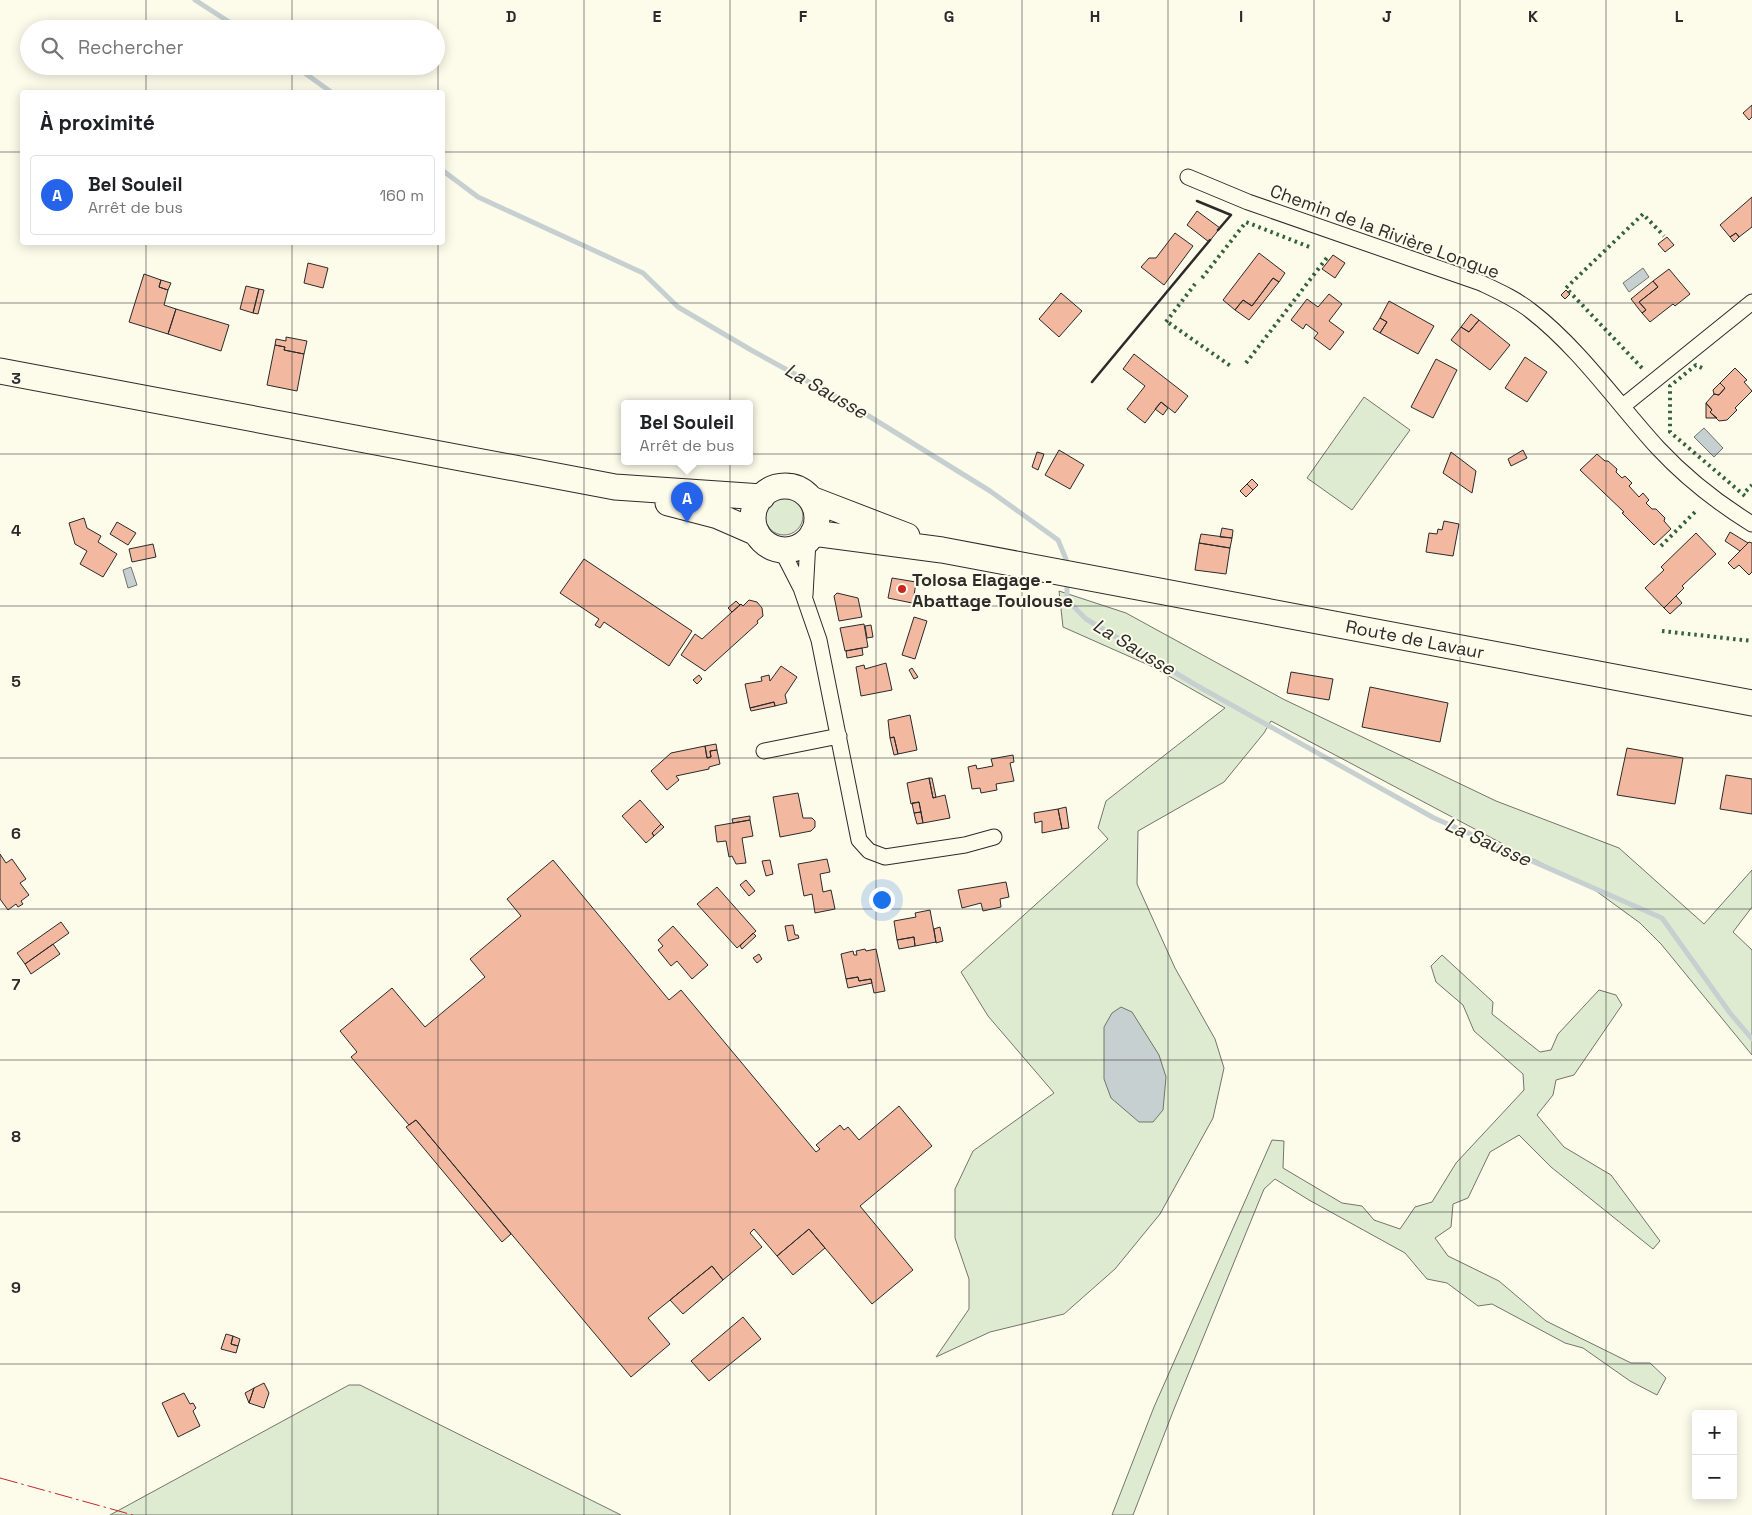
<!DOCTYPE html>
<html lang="fr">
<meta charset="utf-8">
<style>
body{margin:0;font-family:"Space Grotesk",sans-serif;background:#f6f6f6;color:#202124}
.controls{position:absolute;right:15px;bottom:15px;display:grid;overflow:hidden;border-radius:5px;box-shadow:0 2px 12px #0003}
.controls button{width:45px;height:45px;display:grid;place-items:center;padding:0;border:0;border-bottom:1px solid #e0e0e0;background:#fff;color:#202124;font:25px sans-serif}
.you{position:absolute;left:881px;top:899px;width:18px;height:18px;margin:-12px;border:4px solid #fff;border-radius:50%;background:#1a73e8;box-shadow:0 0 0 8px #1a73e833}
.badge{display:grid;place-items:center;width:32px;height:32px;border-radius:50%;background:#2563eb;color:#fff;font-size:16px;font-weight:700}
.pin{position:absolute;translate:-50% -41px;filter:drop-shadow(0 1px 2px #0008)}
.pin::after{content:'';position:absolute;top:26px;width:18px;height:15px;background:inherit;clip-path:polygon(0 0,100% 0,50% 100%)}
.popup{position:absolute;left:621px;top:400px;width:132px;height:65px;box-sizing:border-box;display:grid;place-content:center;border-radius:5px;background:#fff;filter:drop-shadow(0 1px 4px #0005);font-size:16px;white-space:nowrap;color:#757577}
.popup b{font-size:19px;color:#202124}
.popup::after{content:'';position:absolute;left:50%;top:100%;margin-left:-10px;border:10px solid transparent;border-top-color:#fff}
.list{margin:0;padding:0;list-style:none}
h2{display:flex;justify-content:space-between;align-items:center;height:65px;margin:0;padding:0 20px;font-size:21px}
h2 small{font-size:16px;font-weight:400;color:#757577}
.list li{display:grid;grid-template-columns:32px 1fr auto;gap:15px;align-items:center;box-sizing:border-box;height:80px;margin:0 10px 10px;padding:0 10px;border:1px solid #e0e0e0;border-radius:5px}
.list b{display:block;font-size:19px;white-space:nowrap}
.list p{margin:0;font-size:16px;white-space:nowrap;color:#757577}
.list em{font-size:16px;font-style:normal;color:#757577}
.icon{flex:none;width:28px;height:28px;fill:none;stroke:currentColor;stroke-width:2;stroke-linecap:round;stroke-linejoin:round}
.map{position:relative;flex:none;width:1752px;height:1515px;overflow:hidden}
.search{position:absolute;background:#fff;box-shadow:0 2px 12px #0003;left:20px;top:20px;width:425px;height:55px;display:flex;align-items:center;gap:12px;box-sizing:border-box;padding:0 18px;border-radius:28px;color:#757577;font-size:19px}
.panel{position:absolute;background:#fff;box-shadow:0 2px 12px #0003;left:20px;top:90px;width:425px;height:155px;border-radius:5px}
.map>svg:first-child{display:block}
.green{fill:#deebd1;stroke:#74746e}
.water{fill:#c7d0d0;stroke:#74746e}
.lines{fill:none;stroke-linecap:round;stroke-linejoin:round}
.stream{stroke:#c7d0d0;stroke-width:5}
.building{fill:#f2b8a0;stroke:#2b2b2b}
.street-casing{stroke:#2b2b2b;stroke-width:17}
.primary-casing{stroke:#2b2b2b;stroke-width:27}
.street{stroke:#fdfbea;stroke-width:15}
.primary{stroke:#fdfbea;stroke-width:25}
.hedge{stroke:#34623c;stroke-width:4;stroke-dasharray:2.5 4;stroke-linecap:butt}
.wall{stroke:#2b2b2b;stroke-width:2.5}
.power{stroke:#c62828;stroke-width:1;stroke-dasharray:18 4 2.5 4;stroke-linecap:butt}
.grid{fill:none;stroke:#2b2b2b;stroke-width:1;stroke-opacity:0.55}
.poi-dot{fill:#c62828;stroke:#fdfbea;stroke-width:2}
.labels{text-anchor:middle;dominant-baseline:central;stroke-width:4;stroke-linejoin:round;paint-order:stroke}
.street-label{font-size:18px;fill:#2b2b2b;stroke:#fdfbea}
.poi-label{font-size:18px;font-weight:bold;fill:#2b2b2b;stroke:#fdfbea;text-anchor:start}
.water-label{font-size:19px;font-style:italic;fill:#2b2b2b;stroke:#fdfbea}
.grid-label{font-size:16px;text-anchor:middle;font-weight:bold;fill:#2b2b2b;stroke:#fdfbea;stroke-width:4;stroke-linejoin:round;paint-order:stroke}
</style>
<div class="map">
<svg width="1752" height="1515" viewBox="0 0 1752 1515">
<rect width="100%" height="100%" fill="#fdfbea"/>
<!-- green -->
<path class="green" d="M1364,397L1410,430L1352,510L1307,478Z
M765 516a19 19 0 1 1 38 0a19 19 0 1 1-38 0Z
M1059,591L1126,613L1283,699L1496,801L1619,848L1704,924L1752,870V907L1733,932L1752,950V1055L1661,944L1640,923L1592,888L1535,860L1510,850L1503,844L1271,721L1264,733L1224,782L1138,831L1137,884L1175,968L1215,1039L1224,1068L1213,1118L1160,1214L1115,1269L1064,1314L990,1332L936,1357L969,1309V1279L955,1238V1189L973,1151L1054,1093L988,1016L961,972L1108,839L1098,828L1106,801L1225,708L1153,667L1063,627Z
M1442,955L1493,1002L1492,1014L1540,1052L1551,1050L1558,1034L1599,990L1616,995L1622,1005L1574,1075L1556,1080L1553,1095L1537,1115L1564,1147L1611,1175L1660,1241L1653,1249L1551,1167L1519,1135L1490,1152L1468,1198L1453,1204L1451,1227L1435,1238L1448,1256L1499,1281L1546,1321L1631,1363H1650L1666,1378L1657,1395L1630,1381L1583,1348L1565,1343L1492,1304L1478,1306L1447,1283L1427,1279L1405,1253L1309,1200L1275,1179L1264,1189L1174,1409L1133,1515H1112L1154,1407L1272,1140L1284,1141L1283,1168L1342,1203L1362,1206L1374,1220L1400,1229L1415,1207L1432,1202L1456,1163L1524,1090L1523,1074L1474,1031L1463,1005L1436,982L1431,966Z
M349,1385H360L621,1515H110Z"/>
<!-- water -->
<path class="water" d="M1643,268L1649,277L1629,292L1623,283Z
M1704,428L1723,448L1714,457L1694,437Z
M131,567L137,585L128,588L123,570Z
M1121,1007L1132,1012L1159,1055L1166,1077L1163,1110L1153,1122H1139L1111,1098L1104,1079V1027L1112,1013Z"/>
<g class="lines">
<!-- stream -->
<path class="stream" d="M195,0L240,29
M295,66L331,92
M442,170L478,197L643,273L678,307L751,350L851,405L990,491L1058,540L1066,559V567
M1067,580V600L1086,619L1194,684L1434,818L1662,918L1730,1013L1752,1039"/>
</g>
<!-- building -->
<path class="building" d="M1752,105V117L1749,120L1743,113Z
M1752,197V227L1739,237L1736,233L1730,237L1720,225Z
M1197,211L1220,228L1209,242L1187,225Z
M1175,233L1193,246L1164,285L1141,267L1149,258H1156Z
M1736,233L1739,237L1734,242L1730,237Z
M1667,237L1674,245L1665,252L1658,244Z
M1259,253L1285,273L1279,282L1273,278L1252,306L1243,300L1235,310L1223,300Z
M1333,255L1345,263L1335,278L1322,269Z
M308,263L328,268L323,288L304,283Z
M1669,269L1690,294L1675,306L1673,304L1650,322L1642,313L1646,310L1639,302L1658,287L1653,281Z
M144,274L161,280L159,287L168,290L164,305L176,309L168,334L129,322Z
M1273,278L1279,282L1249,320L1235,310L1243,300L1252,306Z
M161,280L171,283L168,290L159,287Z
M1653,281L1658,287L1639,302L1646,310L1642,313L1631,299Z
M246,286L259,289L253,313L240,309Z
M259,289L264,290L258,314L253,313Z
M1566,290L1570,294L1565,299L1561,295Z
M1061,293L1082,311L1059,337L1039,319Z
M1329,294L1342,304L1329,321L1344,332L1330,350L1314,338L1318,333L1306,324L1303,329L1291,320L1307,299L1318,307Z
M1389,301L1434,326L1418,354L1380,333L1387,322L1380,318Z
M176,309L229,325L221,351L168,334Z
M1471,314L1479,320L1469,332L1461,327Z
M1380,318L1387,322L1380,333L1373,329Z
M1479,320L1510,345L1490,370L1451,340L1461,327L1469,332Z
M286,337L307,341L304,354L284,350L285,347L275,345L276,339L286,341Z
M275,345L285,347L284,350L304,354L297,391L267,385Z
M1134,354L1188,396L1175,413L1161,402L1145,423L1127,409L1145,386L1123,369Z
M1525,357L1547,372L1527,402L1505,388Z
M1436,359L1457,370L1433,418L1411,407Z
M1735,368L1747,380L1744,382L1752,391L1735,408L1737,410L1727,420L1719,421L1710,412L1712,410L1706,403L1714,394L1719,395L1725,388L1720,383Z
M1720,383L1725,388L1719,395L1714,394L1713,390Z
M1161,402L1168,408L1163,415L1155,409Z
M1706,403L1712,410L1710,412L1717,418H1706Z
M1059,450L1084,465L1070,489L1045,475Z
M1523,450L1527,458L1511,466L1508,459Z
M1037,452L1044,454L1038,470L1032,467Z
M1451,452L1476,471L1472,493L1443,473Z
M1597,454L1605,461H1608L1617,469L1616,472L1622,478L1625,476L1632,483L1629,486L1639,497L1643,493L1649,500L1646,503L1652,509H1656L1665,518L1664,521L1671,529L1654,545L1622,513L1624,512L1580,470Z
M1252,479L1258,485L1253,490L1247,484Z
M1247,484L1253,490L1246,497L1240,491Z
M84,518L87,528L101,536L98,542L117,554L103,577L80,564L87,551L75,544L69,523Z
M1444,521L1459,524L1453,556L1426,552L1429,533L1437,534L1438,529L1442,530Z
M117,522L136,533L128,545L110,534Z
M1222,528L1233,530L1232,538L1220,537Z
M1730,532L1748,543L1740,551L1725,541Z
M1696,533L1716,554L1682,586L1684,588L1664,608L1645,588L1664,570L1661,567Z
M1201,534L1232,538L1230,548L1199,543Z
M1749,542L1752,543V572L1749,575L1739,565L1734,569L1728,563Z
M1199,543L1230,548L1226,574L1195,570Z
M153,544L156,557L132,562L129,549Z
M584,559L692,631L669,666L604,622L600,628L595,625L599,619L560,593Z
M892,578L916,582L914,596L919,597L917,603L912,602V603L888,598Z
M837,593L858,598L862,617L839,621L834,596Z
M1676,596L1682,603L1670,614L1664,608Z
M749,600L757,602L762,608L763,616L757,621L758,623L705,671L681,655L695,634L702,639L741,604L743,606Z
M736,601L740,605L732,612L728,608Z
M914,617L927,621L915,659L902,655Z
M864,624L868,647L845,651L840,628Z
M871,625L873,637L867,638L865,626Z
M862,648L863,655L847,658L846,651Z
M886,663L892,690L861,696L856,667L864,665L865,669Z
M781,666L797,677L785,695L787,703L775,706L774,702L750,708L745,684L762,681L761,677L769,675L770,681Z
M912,668L918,677L914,679L909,670Z
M1291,672L1333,679L1329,700L1287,693Z
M699,675L702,679L697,684L693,680Z
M1370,687L1448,703L1440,742L1362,727Z
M774,702L775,706L751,711L750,708Z
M910,715L917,750L898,754L894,737L890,738L888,720Z
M894,737L898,754L894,755L890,738Z
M716,744L717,750L710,751L711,757L707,758L705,746Z
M705,746L707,758L711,757L710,751L717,750L720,764L709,767V769L676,776L679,780L667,790L651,771L671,753Z
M1627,748L1683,758L1675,804L1617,795Z
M1013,755L1014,762L1010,763L1014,781L996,784L997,790L981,793L980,788L972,789L968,767L976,765L977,769L993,766L991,759Z
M1726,775L1752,779V814L1720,809Z
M929,778H932L936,797L933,798Z
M929,778L933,798L945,795L950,818L923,823L919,802L911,804L907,783Z
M798,793L803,818H812L815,821V827L811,831L780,837L773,797Z
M640,800L661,824L652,833L654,836L646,843L622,816Z
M919,802L921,812L914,813L912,803Z
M1066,807L1069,828L1062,829L1058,809Z
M1058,809L1062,829L1042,833V821L1035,823L1034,813Z
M921,812L923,823L917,824L914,813Z
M750,816V820L733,823L732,819Z
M750,820L753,836L742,838L746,863L736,864L732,856L729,857L726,841L717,842L715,826Z
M661,824L664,827L654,836L652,833Z
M0,854L6,863L12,859L26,879L20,883L29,895L21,901L23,904L18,907L16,904L8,910L0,899Z
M827,859L830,872L820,874L823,892L831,890L835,909L815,913L812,894L804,896L798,864Z
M553,860L669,1000L681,990L816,1152L820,1149L816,1145L840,1125L844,1130L848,1127L859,1140L899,1106L932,1146L860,1206L913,1270L872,1304L809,1229L777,1256L754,1229L750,1233L762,1247L723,1280L712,1266L648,1318L670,1344L631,1377L416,1120L409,1125L351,1057L357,1052L340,1031L392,988L425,1027L485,977L470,959L521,916L507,899Z
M770,860L773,874L766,876L762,861Z
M746,880L755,891L749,896L740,885Z
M1006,882L1009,897L1000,899L1001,907L983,911L981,903L962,908L958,890Z
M717,887L756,931L737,948L697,904Z
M930,910L936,942L915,946L914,937L897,940L894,921L916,917L915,913Z
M61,922L69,933L25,964L17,953Z
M793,925L795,935H798L799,938L788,941L785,926Z
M673,926L708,965L692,979L677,961L671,966L658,950L663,946L658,940Z
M940,927L943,941L936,943L934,929Z
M753,933L756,936L742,949L740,946Z
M914,937L915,946L899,949L897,940Z
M53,944L60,954L31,974L25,964Z
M865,949L866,951L876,949L885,991L874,993L871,979L859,981L858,977L846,979L841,954L853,951L854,955H857L856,951Z
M759,954L762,959L757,963L753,958Z
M858,977L859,981L871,979L872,983L848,988L846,979Z
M416,1120L511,1234L502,1242L406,1127Z
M809,1229L825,1248L793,1275L777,1256Z
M712,1266L723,1280L683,1314L670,1300Z
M743,1317L761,1339L709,1381L691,1361Z
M226,1334L233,1336L231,1344L238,1346L236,1353L221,1349Z
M233,1336L240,1339L238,1346L231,1344Z
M264,1383L269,1393L264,1408L249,1403L254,1388Z
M254,1388L249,1403L245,1393Z
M184,1393L190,1404L193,1403L196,1408L193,1411L200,1426L178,1437L162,1403Z"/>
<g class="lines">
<defs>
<path id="street" d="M1188,177L1248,202L1481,283C1498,291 1516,299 1531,311C1580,349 1616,402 1658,448C1685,477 1718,503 1752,524
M1623,406L1752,302
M781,549L801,588L819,640L859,840L869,851L885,857L965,845L994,837
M805,595L808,541
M764,751L839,736"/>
<path id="primary" d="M0,371L615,487L762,497
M753 518a32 32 0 1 1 64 0a32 32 0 1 1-64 0Z
M811,499L907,536
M668,503L718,516L757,533
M813,533L942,550L1752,703"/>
</defs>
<!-- street casing -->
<use href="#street" class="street-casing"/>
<!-- primary casing -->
<use href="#primary" class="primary-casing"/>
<!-- street -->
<use href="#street" class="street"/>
<!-- primary -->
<use href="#primary" class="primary"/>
<!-- hedge -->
<path class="hedge" d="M1202,278L1246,222L1312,248
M1166,322L1195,284
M1169,323L1232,367
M1246,363L1329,255
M1642,368L1566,288L1643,214L1664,236
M1702,368L1696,365L1670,386V432L1745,496
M1746,491L1752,485
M1661,546L1697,510
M1662,631L1752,641"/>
<!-- wall -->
<path class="wall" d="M1197,201L1231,215L1218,230
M1092,382L1210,240"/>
<!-- power -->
<path class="power" d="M0,1478L133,1515"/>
</g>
<!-- grid -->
<path class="grid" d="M146,0V29M292,0V29M438,0V92M584,0V1515M730,0V1515M876,0V1515M1022,0V1515M1168,0V1515M1314,0V1515M1460,0V1515M1606,0V1515M146,66V92M292,66V92M0,152H22M442,152H1752M146,242V1515M292,242V1515M438,242V1515M0,303H1752M0,454H1752M0,606H1752M0,758H1752M0,909H1752M0,1060H1752M0,1212H1752M0,1364H1752"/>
<!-- markers -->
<circle class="poi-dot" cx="902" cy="589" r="5"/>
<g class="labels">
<!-- street labels -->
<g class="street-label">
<text transform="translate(1385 231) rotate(20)">Chemin de la Rivière Longue</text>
<text transform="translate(1415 639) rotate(11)">Route de Lavaur</text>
</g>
<!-- poi labels -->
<g class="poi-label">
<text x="912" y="579">Tolosa Elagage -<tspan x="912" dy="21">Abattage Toulouse</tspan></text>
</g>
<!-- water labels -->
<g class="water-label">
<text transform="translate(826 391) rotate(30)">La Sausse</text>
<text transform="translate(1134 647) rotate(31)">La Sausse</text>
<text transform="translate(1488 842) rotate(24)">La Sausse</text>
</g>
</g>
<g class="grid-label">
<text x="511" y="22">D</text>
<text x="657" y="22">E</text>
<text x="803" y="22">F</text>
<text x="949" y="22">G</text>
<text x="1095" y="22">H</text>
<text x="1241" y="22">I</text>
<text x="1387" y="22">J</text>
<text x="1533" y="22">K</text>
<text x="1679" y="22">L</text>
<text x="16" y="384">3</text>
<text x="16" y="536">4</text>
<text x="16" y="687">5</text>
<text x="16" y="839">6</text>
<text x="16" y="990">7</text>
<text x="16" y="1142">8</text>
<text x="16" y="1293">9</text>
</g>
</svg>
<div class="controls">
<button>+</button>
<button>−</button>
</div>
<div class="you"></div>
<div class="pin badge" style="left:687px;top:523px">A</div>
<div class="popup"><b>Bel Souleil</b>Arrêt de bus</div>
<div class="search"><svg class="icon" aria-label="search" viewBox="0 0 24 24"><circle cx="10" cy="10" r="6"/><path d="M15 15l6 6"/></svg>Rechercher</div>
<section class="panel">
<h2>À proximité<small></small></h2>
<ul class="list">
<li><span class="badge">A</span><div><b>Bel Souleil</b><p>Arrêt de bus</p></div><em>160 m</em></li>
</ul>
</section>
</div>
